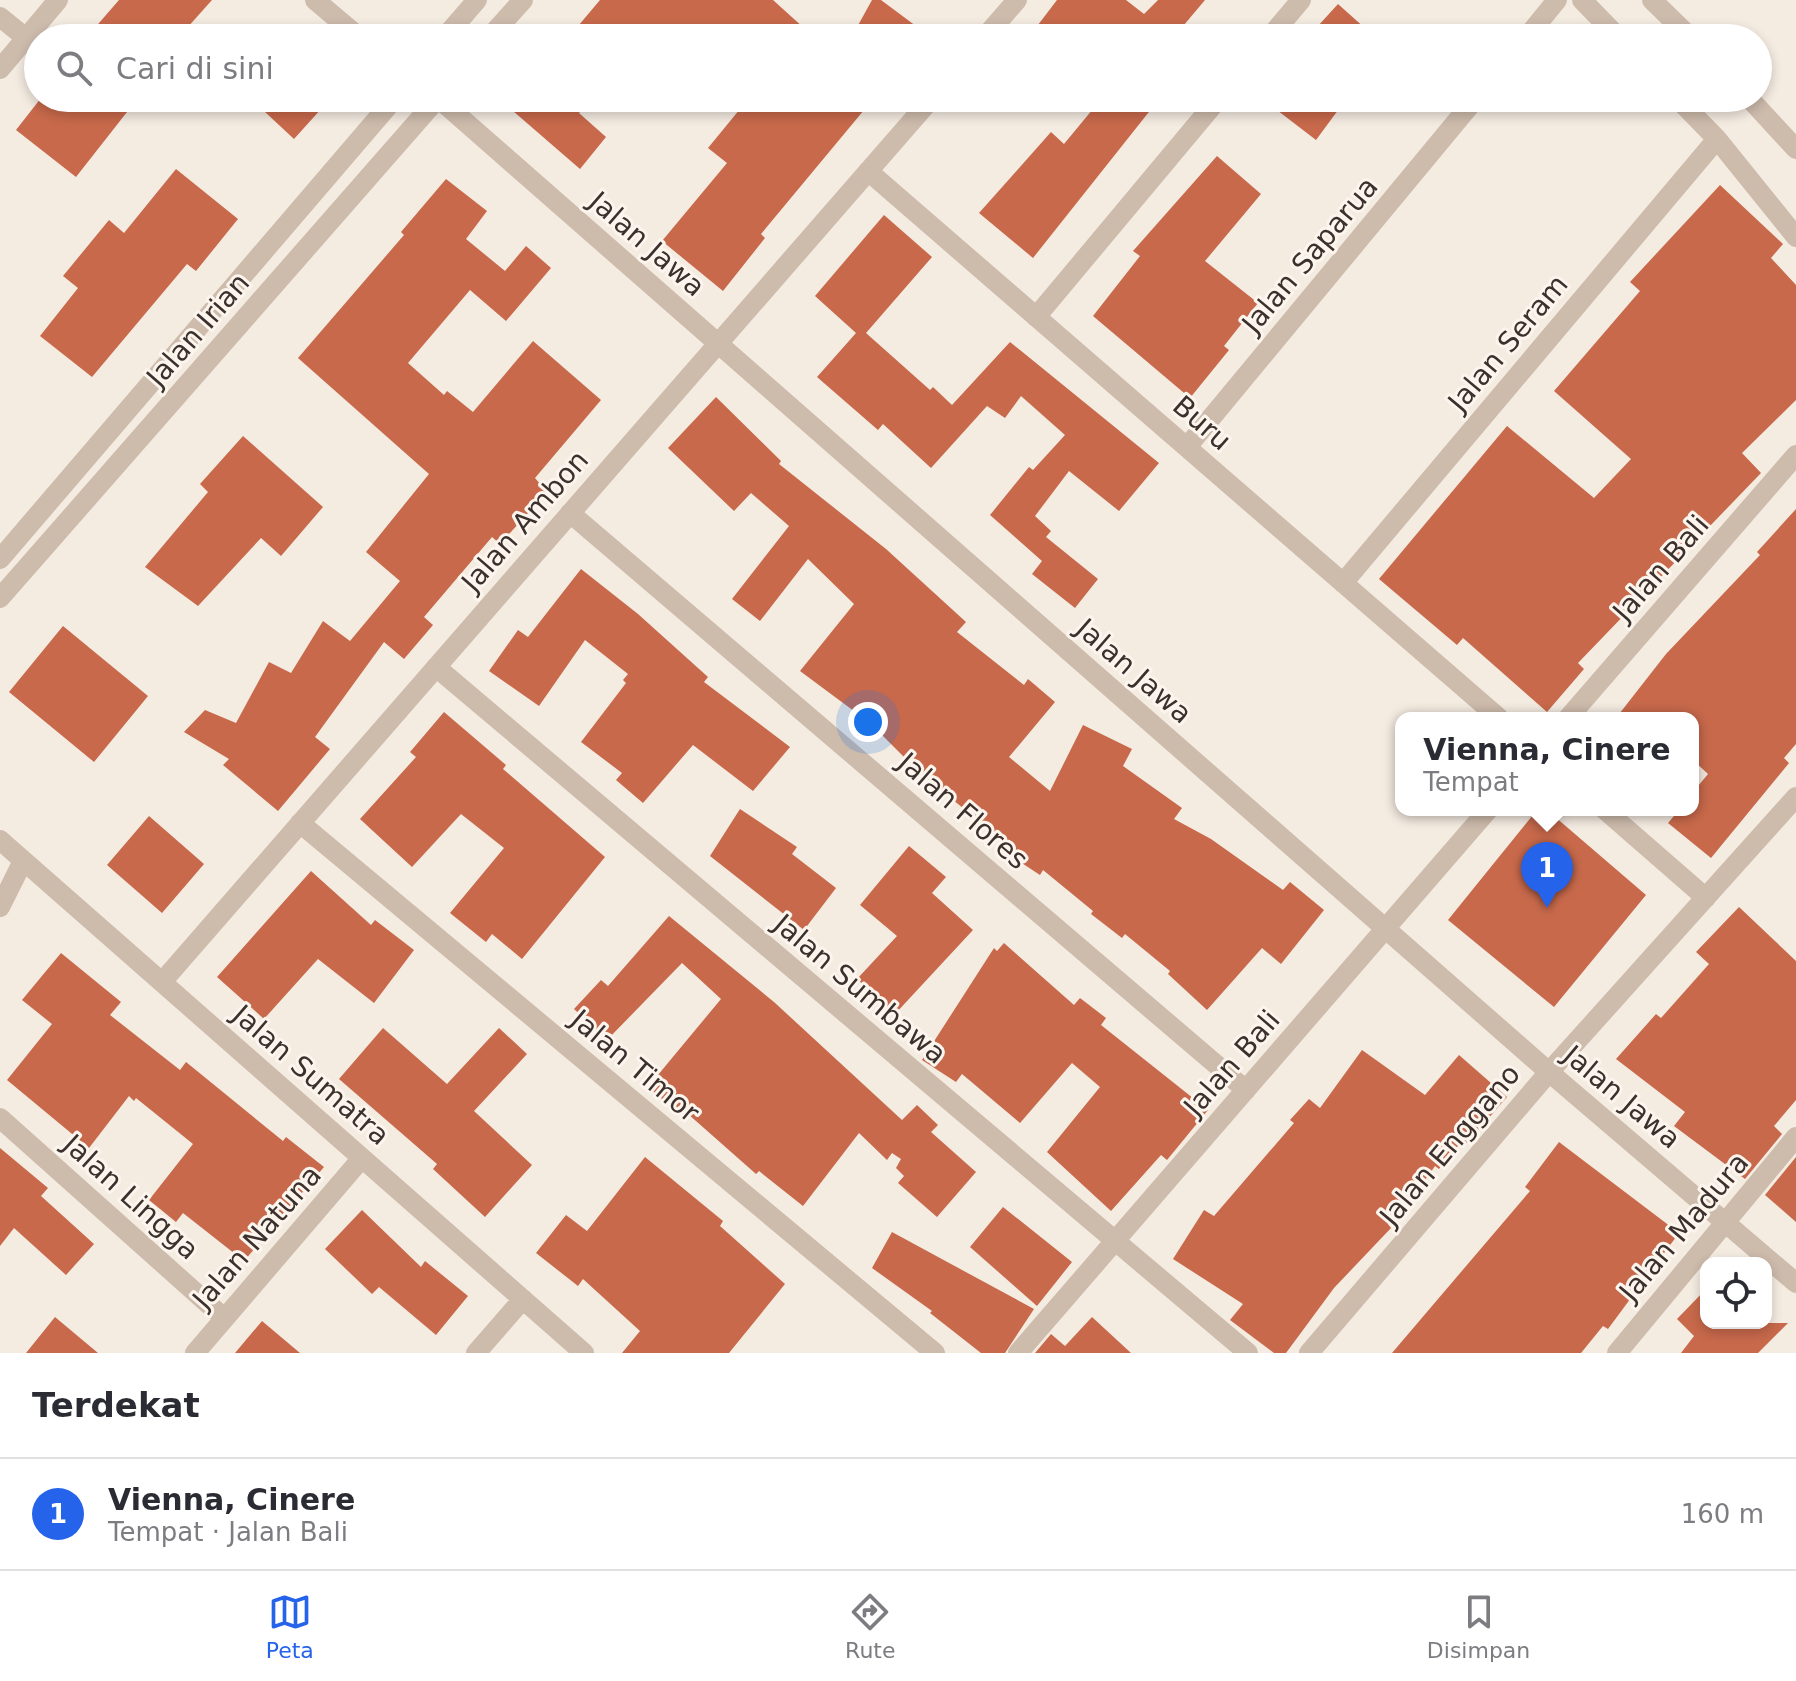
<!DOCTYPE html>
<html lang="id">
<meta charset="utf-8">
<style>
body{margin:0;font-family:"DejaVu Sans",sans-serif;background:#f7f7f7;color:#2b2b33}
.controls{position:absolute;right:24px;bottom:24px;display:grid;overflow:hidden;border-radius:16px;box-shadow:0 4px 12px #0003}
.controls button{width:72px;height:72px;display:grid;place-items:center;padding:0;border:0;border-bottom:2px solid #e1e1e2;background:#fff;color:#2b2b33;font:40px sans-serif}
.you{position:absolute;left:868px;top:722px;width:28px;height:28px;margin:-20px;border:6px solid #fff;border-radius:50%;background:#1a73e8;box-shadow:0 0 0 12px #1a73e833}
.badge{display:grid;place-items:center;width:52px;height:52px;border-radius:50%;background:#2563eb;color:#fff;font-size:26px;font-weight:700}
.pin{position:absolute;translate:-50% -66px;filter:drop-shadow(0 2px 4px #0008)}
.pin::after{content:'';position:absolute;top:42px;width:28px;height:24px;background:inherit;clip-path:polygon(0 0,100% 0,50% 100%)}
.popup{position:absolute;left:1395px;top:712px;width:304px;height:104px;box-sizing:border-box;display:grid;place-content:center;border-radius:16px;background:#fff;filter:drop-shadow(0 2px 6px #0005);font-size:26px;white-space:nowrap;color:#7c7c81}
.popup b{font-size:30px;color:#2b2b33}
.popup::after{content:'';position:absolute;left:50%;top:100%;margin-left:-16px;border:16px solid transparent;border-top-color:#fff}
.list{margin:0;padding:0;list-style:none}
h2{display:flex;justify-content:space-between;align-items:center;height:104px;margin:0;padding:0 32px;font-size:34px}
h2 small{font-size:26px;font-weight:400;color:#7c7c81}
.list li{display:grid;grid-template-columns:52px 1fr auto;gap:24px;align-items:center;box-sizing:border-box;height:112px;padding:0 32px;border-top:2px solid #e1e1e2}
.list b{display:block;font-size:30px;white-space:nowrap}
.list p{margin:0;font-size:26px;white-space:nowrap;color:#7c7c81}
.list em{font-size:26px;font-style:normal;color:#7c7c81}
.icon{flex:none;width:44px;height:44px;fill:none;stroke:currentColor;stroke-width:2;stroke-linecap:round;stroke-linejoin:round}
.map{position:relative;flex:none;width:1796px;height:1353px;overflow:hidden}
.search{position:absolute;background:#fff;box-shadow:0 4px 12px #0003;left:24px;right:24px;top:24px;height:88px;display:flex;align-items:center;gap:20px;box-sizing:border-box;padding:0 28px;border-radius:44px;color:#7c7c81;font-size:30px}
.sheet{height:216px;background:#fff}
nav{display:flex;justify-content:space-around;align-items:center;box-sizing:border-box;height:112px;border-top:2px solid #e1e1e2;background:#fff;font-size:22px;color:#7c7c81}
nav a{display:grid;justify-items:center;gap:4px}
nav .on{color:#2563eb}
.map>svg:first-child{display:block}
.building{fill:#c8694b}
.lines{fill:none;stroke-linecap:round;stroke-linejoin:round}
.minor{stroke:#cdbbac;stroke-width:20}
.tertiary{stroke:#cdbbac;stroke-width:20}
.labels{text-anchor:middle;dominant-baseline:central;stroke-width:6;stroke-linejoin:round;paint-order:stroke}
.street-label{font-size:28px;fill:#3b302b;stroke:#fbf5ee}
</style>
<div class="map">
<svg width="1796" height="1353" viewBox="0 0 1796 1353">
<rect width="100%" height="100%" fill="#f4ebe1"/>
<!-- building -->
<path class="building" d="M119,0H212L178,38H86Z
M600,0H773L815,38H568Z
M872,0H881L932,38H851Z
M1057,0H1126L1144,14L1158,0H1205L1173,38H1028Z
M1338,4L1376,38H1307Z
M41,98H138L76,177L16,130Z
M250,98H331L294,139Z
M523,98H593L579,113L606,137L580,169L513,111Z
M749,98H874L761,234L765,238L723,291L662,241L727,163L708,148Z
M1102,98H1160L1033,258L979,213L1051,132L1064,144Z
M1261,98H1347L1316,140Z
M1217,156L1261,194L1205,261L1258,303L1224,346L1229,350L1190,398L1093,316L1140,256L1133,251Z
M176,169L238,219L196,271L187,264L92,377L40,336L78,288L63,276L109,220L124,233Z
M446,179L487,211L466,239L505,271L526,246L551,268L506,321L470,290L408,363L444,395L447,391L473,412L533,341L601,400L535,478L547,492L500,544L492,537L424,617L433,625L404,659L384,642L315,737L330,749L278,811L223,765L229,759L184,732L205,710L236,723L269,662L291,673L323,621L350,641L400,581L366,552L429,474L298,358L404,235L401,232Z
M1720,185L1783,244L1771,258L1796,285V400L1742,453L1761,473L1578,663L1584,669L1547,712L1463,638L1457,645L1379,579L1507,426L1594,498L1631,459L1554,391L1640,291L1630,282Z
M884,215L932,257L866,333L930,390L933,387L952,405L1010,342L1159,463L1119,511L1069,471L1035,516L1051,531L1046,537L1098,579L1075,608L1032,574L1042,561L990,515L1029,467L1033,470L1065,435L1021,396L1005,418L987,406L931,468L883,424L878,430L817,377L856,333L815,296Z
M716,397L781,461L779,464L886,549L966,622L957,632L1024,685L1028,679L1055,702L1009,757L1050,791L1083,725L1132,749L1123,766L1182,808L1174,819L1211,839L1283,890L1290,882L1324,910L1281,964L1262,948L1207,1010L1168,974L1170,971L1125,934L1122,938L1091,914L1093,911L1043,870L1040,875L1011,856L1015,851L918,771L870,723L800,671L854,604L808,559L760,621L732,599L789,526L751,493L734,511L668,448Z
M243,436L323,507L281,556L261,538L198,606L145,567L208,492L200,484Z
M1796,509V744L1784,758L1789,763L1711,858L1668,823L1679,810H1693V792L1708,774L1693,760V718H1616L1666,654L1760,555L1757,552Z
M581,569L638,614L708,677L704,682L790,747L753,791L693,745L643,803L616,780L622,773L581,742L626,683L623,680L628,674L585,640L539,706L489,671L518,630L528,637Z
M63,626L148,696L94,762L9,692Z
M444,712L506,765L503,769L605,857L522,959L492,934L486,942L450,913L504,848L461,814L412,867L360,819L416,757L410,752Z
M740,809L797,847L792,854L836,888L804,930L710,856Z
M1537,810H1547L1646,895L1554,1007L1448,920Z
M149,816L204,864L162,913L107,865Z
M909,846L946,877L932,893L973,930L895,1014L857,979L897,936L860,905Z
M311,871L371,925L375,920L414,950L374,1003L318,959L264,1019L217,977Z
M1739,907L1796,961V1100L1774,1126L1782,1134L1745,1179L1674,1126L1685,1112L1616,1059L1656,1014L1661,1018L1709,964L1696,952Z
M669,916L774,1002L902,1120L917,1105L938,1125L931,1132L976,1172L937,1217L898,1183L904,1176L896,1168L901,1159L892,1153L887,1160L859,1133L803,1206L759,1171L756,1174L679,1106L675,1110L648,1087L721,999L682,963L607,1040L574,1009L601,980L608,986Z
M1004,943L1074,1005L1080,998L1106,1018L1101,1025L1208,1110L1167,1160L1161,1155L1111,1211L1047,1152L1100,1087L1072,1063L1020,1123L962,1074L956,1082L922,1060L994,948L997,951Z
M61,953L121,1002L110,1015L180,1070L186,1062L283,1141L286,1137L324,1167L244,1261L183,1213L176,1222L149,1200L193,1144L136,1098L134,1101L129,1096L89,1148L7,1080L52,1024L22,1000Z
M383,1028L447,1084L499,1028L527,1054L474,1111L532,1165L485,1217L433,1169L437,1164L339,1079Z
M1362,1050L1425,1095L1459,1055L1507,1097L1466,1144L1462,1141L1439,1169L1435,1166L1419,1189L1414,1186L1388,1224L1391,1228L1334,1288L1286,1353H1274L1230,1320L1243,1304L1173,1259L1204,1210L1214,1216L1294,1123L1290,1120L1309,1099L1320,1108Z
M1559,1142L1679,1233L1608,1329L1603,1326L1581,1353H1392L1530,1191L1525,1187Z
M0,1148L48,1188L41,1196L94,1244L66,1275L14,1228L0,1246Z
M645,1157L723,1221L720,1226L785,1284L729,1353H622L640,1331L583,1279L578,1286L536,1253L566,1215L587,1231Z
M1796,1157V1222L1765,1195Z
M1003,1207L1072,1262L1037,1306L970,1247Z
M362,1210L421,1267L425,1261L468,1296L436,1335L379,1287L372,1294L325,1249Z
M892,1232L1034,1309L1005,1353H981L930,1313L932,1311L872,1268Z
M1706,1289V1323H1788L1758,1353H1681L1694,1336L1677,1319Z
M55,1317L98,1353H26Z
M1092,1317L1131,1353H1035L1051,1334L1065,1346Z
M262,1321L300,1353H235Z"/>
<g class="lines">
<!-- minor -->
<path class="minor" d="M1582,0L1619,38
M1652,0L1691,38
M0,17L26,38
M444,38L477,0
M489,38L523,0
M984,38L1017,0
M1269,38L1301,0
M1526,38L1557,0
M0,69L58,0
M1677,98L1717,139L1796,237
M1749,98L1796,149
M868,171L1499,718
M1036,317L1219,98
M1187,447L1476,98
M570,513L1246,1090
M1343,583L1717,139
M436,667L1248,1353
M1568,718L1796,455
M1605,810L1706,898
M300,823L935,1353
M0,840L584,1353
M0,907L23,861
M162,982L932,98
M0,1118L224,1318
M195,1353L362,1158
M476,1353L523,1299
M1018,1353L1488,810
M1309,1353L1549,1072L1796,797
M1617,1353L1796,1137"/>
<!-- tertiary -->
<path class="tertiary" d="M315,0L360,38
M438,98L1549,1072L1796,1283
M0,559L395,98
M0,598L438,98"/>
</g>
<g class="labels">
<!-- street labels -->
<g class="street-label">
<text transform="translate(647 244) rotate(41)">Jalan Jawa</text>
<text transform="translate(1310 255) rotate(-50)">Jalan Saparua</text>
<text transform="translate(198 330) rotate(-49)">Jalan Irian</text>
<text transform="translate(1508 343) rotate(-50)">Jalan Seram</text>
<text transform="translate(1202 423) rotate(41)">Buru</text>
<text transform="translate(525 521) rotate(-49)">Jalan Ambon</text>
<text transform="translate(1661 568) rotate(-49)">Jalan Bali</text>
<text transform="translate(1134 671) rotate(41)">Jalan Jawa</text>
<text transform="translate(963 811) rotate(41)">Jalan Flores</text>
<text transform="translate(860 989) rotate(40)">Jalan Sumbawa</text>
<text transform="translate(1232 1063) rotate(-49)">Jalan Bali</text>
<text transform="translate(635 1066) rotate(40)">Jalan Timor</text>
<text transform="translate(311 1075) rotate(41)">Jalan Sumatra</text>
<text transform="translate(1622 1097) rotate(40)">Jalan Jawa</text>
<text transform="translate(1450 1145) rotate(-50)">Jalan Enggano</text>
<text transform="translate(131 1197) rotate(42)">Jalan Lingga</text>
<text transform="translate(1684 1227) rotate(-50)">Jalan Madura</text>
<text transform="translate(257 1237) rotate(-49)">Jalan Natuna</text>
</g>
</g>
</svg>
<div class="controls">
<button><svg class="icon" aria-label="locate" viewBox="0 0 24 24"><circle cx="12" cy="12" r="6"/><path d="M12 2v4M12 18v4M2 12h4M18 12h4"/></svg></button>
</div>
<div class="you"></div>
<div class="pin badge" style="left:1547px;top:908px">1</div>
<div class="popup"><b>Vienna, Cinere</b>Tempat</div>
<div class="search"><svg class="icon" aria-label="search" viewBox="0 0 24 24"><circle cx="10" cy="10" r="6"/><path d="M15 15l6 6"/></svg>Cari di sini</div>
</div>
<section class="sheet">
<h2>Terdekat<small></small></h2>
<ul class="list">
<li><span class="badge">1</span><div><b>Vienna, Cinere</b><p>Tempat · Jalan Bali</p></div><em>160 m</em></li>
</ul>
</section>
<nav>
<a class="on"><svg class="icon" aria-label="map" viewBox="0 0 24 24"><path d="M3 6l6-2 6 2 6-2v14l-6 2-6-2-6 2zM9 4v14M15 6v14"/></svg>Peta</a>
<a><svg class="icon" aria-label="directions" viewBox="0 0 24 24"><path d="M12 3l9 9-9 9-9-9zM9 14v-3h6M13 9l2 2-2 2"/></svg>Rute</a>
<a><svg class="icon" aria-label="saved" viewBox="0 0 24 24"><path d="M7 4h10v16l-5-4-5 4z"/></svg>Disimpan</a>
</nav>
